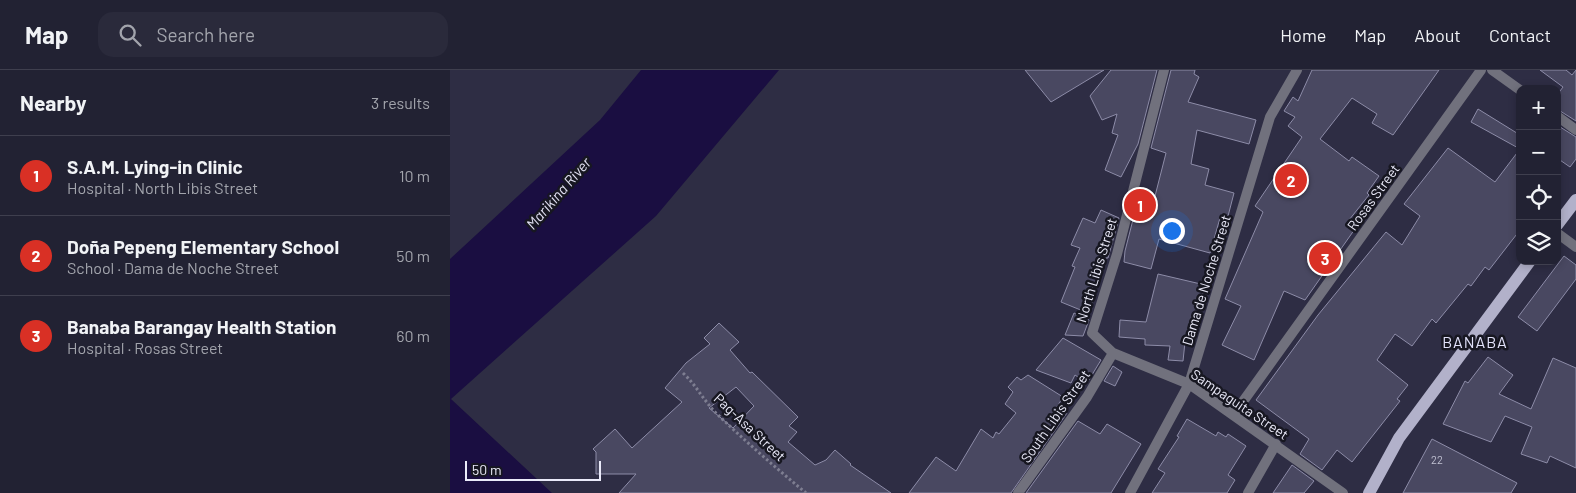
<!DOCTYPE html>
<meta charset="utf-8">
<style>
body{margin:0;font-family:Barlow,sans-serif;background:#2a2a3b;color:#f1f3f6}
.controls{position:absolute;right:15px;top:15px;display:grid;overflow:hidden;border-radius:10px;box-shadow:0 2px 8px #0003}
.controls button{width:45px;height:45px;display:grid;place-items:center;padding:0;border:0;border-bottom:1px solid #3f3f4e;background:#223;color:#f1f3f6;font:25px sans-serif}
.scale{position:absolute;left:15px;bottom:12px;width:136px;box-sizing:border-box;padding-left:5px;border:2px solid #eaeaf9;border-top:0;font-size:14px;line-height:18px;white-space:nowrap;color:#eaeaf9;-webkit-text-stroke:4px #171721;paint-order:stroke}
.you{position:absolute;left:721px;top:160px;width:18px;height:18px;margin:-12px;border:4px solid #fff;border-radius:50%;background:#1a73e8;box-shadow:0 0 0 8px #1a73e833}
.badge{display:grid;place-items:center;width:32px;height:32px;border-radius:50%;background:#d93025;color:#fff;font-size:16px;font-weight:700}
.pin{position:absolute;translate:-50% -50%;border:2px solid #fff;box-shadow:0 1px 5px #0006}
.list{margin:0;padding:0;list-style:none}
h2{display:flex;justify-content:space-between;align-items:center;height:65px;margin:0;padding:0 20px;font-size:21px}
h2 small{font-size:16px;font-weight:400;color:#a2a4ac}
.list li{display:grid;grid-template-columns:32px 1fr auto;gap:15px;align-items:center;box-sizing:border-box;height:80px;padding:0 20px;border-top:1px solid #3f3f4e}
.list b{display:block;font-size:19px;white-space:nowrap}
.list p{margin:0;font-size:16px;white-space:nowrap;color:#a2a4ac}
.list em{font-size:16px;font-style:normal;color:#a2a4ac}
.icon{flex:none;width:28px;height:28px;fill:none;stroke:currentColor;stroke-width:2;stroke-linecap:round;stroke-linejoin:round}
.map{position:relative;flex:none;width:1126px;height:423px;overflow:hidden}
header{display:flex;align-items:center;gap:30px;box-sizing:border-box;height:70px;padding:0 25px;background:#223;border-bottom:1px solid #3f3f4e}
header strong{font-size:24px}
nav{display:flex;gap:28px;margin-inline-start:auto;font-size:18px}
.search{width:350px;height:45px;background:#2a2a3b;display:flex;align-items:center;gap:12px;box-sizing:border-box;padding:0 18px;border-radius:15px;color:#a2a4ac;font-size:19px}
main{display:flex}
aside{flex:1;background:#223}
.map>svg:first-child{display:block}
.water{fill:#1a0e41}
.building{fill:#494861;stroke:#8d8ca8;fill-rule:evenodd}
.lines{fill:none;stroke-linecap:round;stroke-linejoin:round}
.path{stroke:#7e7e91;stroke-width:3;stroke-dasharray:2.5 2.5;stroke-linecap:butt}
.minor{stroke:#71717d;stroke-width:10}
.primary{stroke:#b2b1ca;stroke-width:12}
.labels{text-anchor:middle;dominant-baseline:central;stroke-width:5;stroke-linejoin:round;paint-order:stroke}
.number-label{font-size:11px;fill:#c2c2d3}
.street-label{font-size:14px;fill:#eaeaf9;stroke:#171721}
.water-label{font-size:15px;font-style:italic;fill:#e2e1f3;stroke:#171721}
.quarter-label{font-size:16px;letter-spacing:1px;fill:#e2e2fa;stroke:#171721}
</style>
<header>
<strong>Map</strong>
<div class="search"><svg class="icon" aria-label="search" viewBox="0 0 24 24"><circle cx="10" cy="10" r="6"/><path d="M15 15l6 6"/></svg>Search here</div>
<nav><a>Home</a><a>Map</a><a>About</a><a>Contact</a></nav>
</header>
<main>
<aside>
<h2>Nearby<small>3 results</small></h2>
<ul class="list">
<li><span class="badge">1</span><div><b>S.A.M. Lying-in Clinic</b><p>Hospital · North Libis Street</p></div><em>10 m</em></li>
<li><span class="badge">2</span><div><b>Doña Pepeng Elementary School</b><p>School · Dama de Noche Street</p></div><em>50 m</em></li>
<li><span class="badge">3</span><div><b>Banaba Barangay Health Station</b><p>Hospital · Rosas Street</p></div><em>60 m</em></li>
</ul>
</aside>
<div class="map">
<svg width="1126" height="423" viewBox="0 0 1126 423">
<rect width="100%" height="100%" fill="#2e2d44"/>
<!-- water -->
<path class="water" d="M191,0H329L206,146L1,329L102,423H0V189L150,50Z"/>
<!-- building -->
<path class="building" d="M575,0H654L601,32Z
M661,0H707L688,74L671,107L655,100L668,65L662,63L667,44L652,50L640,26Z
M721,0H745L744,4L749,7L738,32L806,50L799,74L747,60L741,94L759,99L755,115L784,123L777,150L770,148L760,183L709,169L701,199L674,192L675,181L689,126L704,130L716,83L701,78Z
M862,0H989L943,65L922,53L927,44L902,28L870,69L899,91L902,87L929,106L917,123L919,125L899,150L907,156L855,230L834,221L804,290L772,275L791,236L775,229L813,142L805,136L852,67L838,56L845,47L834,41L843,27L848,31Z
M1090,0H1116L1122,5L1126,0V51L1107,39V25L1113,17Z
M1028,39L1070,65V79L1021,52Z
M1107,55L1126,67V89L1120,97L1107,88Z
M998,78L1045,112L1070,79V160L1039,200L1035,197L1021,216L1018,214L986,253L982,249L962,276L945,264L927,290L958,315L947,329L950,331L902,392L887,380L872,400L850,384L859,369L806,330L868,245L936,162L952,175L970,146L954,134Z
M651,140L669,148L658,188H656L640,223L645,225L638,243L611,232L625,197L622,196L630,178L621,175L633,148L645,153Z
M1114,186L1126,195V209L1087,261L1068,247Z
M708,204L755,215L740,273L735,272L733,291L718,290L720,276L695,275V269L669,267L670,250L696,252Z
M624,243L639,250L633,266L615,265Z
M269,253L289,272L280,280L300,303L302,302L348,347L339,356L347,362L338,372L365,395L376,390L385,380L401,394L400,395L441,423H169L186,404H146V382L143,379L165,359L182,378L232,332L215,318L236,293L260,274L254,268ZM286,317L304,336L283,358L259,338Z
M613,268L651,290L637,313L625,305L621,313L586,300Z
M1038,287L1063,305L1049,324L1081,339L1103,288L1126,298V398L1100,386L1097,393L1071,384L1082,357L1055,346L1041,372L993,354L1015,311L1018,313Z
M663,296L672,302L665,316L654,311Z
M578,305L613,327L607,337L617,343L561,423H459L486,387L506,401L531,359L543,368L546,362L549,364L566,343L555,334L563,322L558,317L567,307L571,310Z
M737,349L766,366L768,362L776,367L778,364L796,376L778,405L785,410L777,423H702L715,403L708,399L729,367L727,366Z
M628,351L650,364L657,354L691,374L661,423H576Z
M982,369L1067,413L1061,423H953Z
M842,395L864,411L854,423H823Z"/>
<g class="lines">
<!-- path -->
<path class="path" d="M233,303C247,316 253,330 267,344C295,371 326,398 356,423"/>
<!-- minor -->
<path class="minor" d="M714,0L667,184L642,263L663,283L739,314L893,423
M1042,0L1070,20
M1107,46L1126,60
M1107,163L1126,177
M784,344L1031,0
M568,423L637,327L663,283
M680,423L739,314L820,47L847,0
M798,423L826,374"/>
<!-- primary -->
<path class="primary" d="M1107,155L1126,130
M919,423L949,368L1080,191"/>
</g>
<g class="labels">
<!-- number labels -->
<g class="number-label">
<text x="987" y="389">22</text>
</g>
<!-- street labels -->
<g class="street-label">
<text transform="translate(923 127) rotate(-54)">Rosas Street</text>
<text transform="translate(646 200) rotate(-73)">North Libis Street</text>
<text transform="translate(756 210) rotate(-73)">Dama de Noche Street</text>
<text transform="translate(790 334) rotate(34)">Sampaguita Street</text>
<text transform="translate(605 346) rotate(-55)">South Libis Street</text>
<text transform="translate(300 357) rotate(43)">Pag-Asa Street</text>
</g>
<!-- water labels -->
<g class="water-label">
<text transform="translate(108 123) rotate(-49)">Marikina River</text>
</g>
<!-- quarter labels -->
<g class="quarter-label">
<text x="1025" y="271">BANABA</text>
</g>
</g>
</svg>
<div class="controls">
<button>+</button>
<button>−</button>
<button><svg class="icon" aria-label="locate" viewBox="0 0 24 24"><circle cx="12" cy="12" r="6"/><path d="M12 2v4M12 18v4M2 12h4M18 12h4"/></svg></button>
<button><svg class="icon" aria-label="layers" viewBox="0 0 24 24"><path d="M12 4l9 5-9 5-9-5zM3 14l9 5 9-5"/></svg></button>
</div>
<div class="scale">50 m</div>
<div class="you"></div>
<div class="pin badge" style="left:690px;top:135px">1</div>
<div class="pin badge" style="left:841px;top:110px">2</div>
<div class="pin badge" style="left:875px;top:188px">3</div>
</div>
</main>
